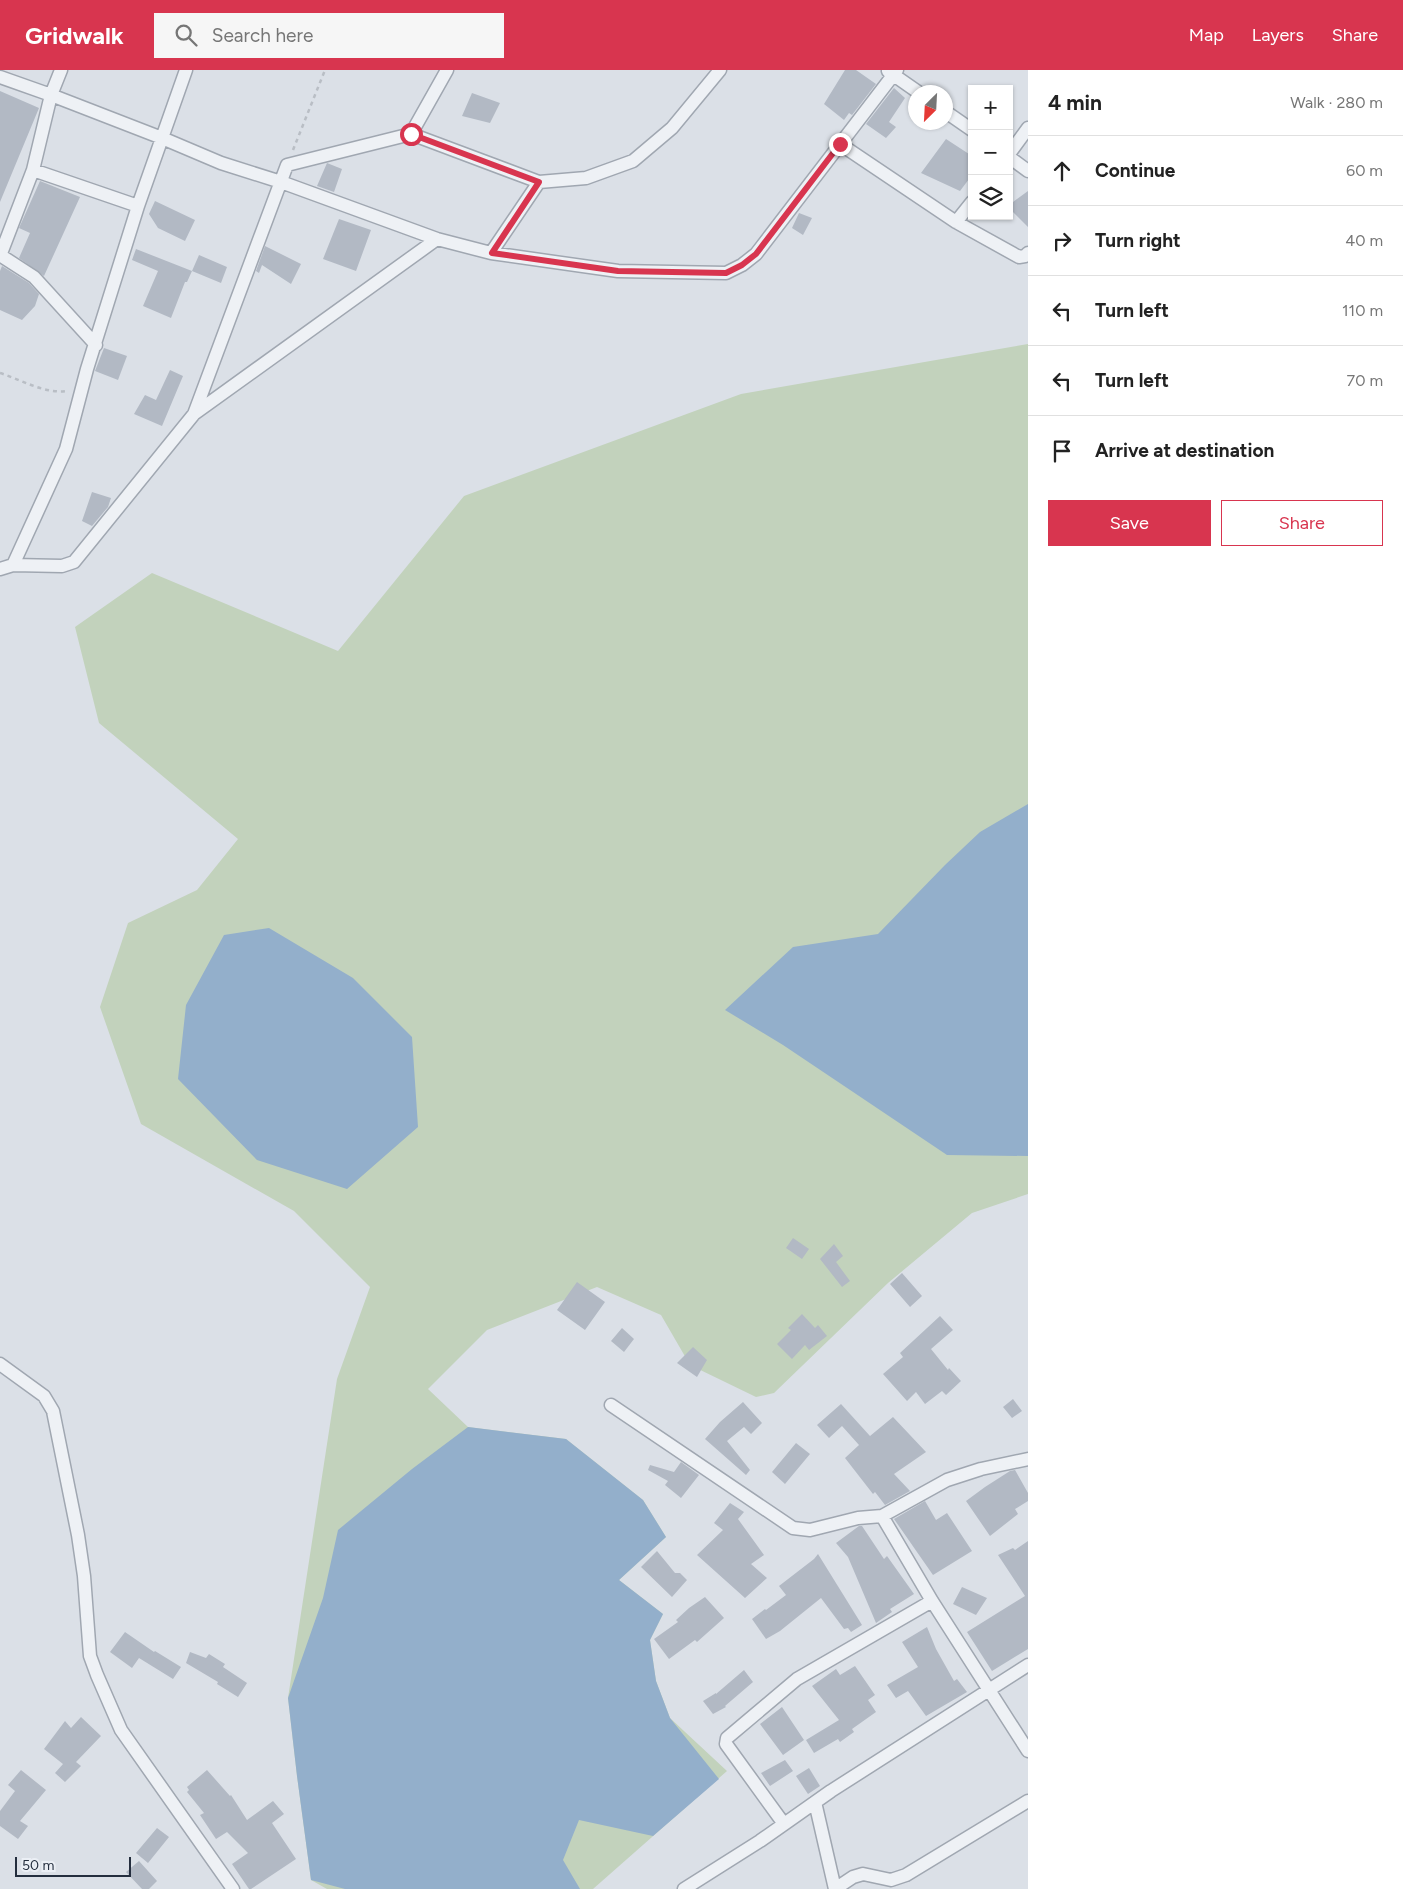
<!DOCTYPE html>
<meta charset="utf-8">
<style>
body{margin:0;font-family:Figtree,sans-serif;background:#f6f6f6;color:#222}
.controls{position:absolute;right:15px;top:15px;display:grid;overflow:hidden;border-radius:0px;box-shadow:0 1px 4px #0004}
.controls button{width:45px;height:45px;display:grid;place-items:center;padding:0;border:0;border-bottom:1px solid #e0e0e0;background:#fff;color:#222;font:25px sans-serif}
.compass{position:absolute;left:908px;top:15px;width:45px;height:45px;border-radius:50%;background:#fff;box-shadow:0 1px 4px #0004;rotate:204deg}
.scale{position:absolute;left:15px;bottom:12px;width:116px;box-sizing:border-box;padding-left:5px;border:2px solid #242e3e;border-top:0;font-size:14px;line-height:18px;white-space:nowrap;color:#242e3e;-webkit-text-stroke:4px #ebeff5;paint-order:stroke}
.stop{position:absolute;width:15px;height:15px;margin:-11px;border:4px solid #d8354f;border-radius:50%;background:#fff}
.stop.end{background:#d8354f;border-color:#fff;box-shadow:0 1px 5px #0008}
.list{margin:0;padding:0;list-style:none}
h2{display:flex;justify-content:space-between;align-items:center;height:65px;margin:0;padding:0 20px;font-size:21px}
h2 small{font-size:16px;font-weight:400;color:#767676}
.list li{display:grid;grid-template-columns:32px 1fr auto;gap:15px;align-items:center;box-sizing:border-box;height:70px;padding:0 20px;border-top:1px solid #e0e0e0}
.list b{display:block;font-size:19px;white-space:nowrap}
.list em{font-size:16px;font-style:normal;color:#767676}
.actions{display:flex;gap:10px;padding:15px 20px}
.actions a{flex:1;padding:11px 0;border:1px solid #d8354f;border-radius:0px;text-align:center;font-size:18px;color:#d8354f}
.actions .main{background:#d8354f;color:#fff}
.icon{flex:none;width:28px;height:28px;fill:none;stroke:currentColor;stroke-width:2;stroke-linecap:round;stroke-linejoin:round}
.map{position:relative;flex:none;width:1028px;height:1819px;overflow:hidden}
header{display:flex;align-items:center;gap:30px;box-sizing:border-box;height:70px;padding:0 25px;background:#d8354f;color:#fff}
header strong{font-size:24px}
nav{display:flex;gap:28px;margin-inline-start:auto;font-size:18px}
.search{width:350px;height:45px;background:#f6f6f6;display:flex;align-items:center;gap:12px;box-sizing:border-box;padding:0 18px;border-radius:0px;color:#767676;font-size:19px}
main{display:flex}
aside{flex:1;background:#fff}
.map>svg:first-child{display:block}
.green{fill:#c2d2bc}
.water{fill:#93afcb}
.building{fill:#b2b9c4}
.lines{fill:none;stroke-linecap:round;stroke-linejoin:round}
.minor-casing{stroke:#a0a7b1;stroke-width:15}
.path{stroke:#b9bec5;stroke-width:2.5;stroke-dasharray:4 4;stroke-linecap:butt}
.minor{stroke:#eef1f5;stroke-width:12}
.route{stroke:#d8354f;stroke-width:6}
</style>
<header>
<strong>Gridwalk</strong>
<div class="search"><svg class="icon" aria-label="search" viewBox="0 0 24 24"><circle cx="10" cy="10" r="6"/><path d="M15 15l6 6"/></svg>Search here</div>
<nav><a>Map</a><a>Layers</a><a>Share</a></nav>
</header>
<main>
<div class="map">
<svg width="1028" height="1819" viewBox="0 0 1028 1819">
<rect width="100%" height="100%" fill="#dbe0e7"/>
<!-- green -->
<path class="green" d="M1028,274V1124L972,1143L888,1213L774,1323L756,1327L690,1295L661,1245L597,1217L487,1260L428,1319L468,1357L566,1369L643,1430L666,1467L619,1510L663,1544L650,1570L656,1611L670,1648L727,1701L593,1819H327L311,1810L297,1706L288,1628L337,1309L370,1217L294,1141L141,1054L100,937L128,853L197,820L238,769L99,653L75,557L152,503L338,581L464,426L741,324Z"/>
<!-- water -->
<path class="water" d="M1028,734V1086L947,1085L783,975L725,940L793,877L878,864L945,795L980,762Z
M269,858L353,908L412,967L418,1057L347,1119L257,1090L178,1009L186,935L224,865Z
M468,1357L566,1369L643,1430L666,1467L619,1510L663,1544L650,1570L656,1611L670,1648L719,1709L653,1766L579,1750L563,1790L580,1819H345L311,1810L297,1706L288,1628L323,1528L338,1460L412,1399Z"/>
<!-- building -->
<path class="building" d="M845,0H856L876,14L852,45L849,43L844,50L824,34Z
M894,18L905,28L889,52L896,57L886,68L866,54Z
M0,21L39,38L0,132Z
M472,23L500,33L490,53L462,46Z
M946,69L972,86V105L960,121L921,103Z
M327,93L342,99L334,122L317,116Z
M40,111L80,127L44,206L19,188L30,163L19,158Z
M1028,121V157L1009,138V135Z
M155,131L195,150L185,171L158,158L149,144Z
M799,143L812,148L803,165L792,158Z
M339,149L371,160L356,201L323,189Z
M265,176L301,194L291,214L262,195L259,203L256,201Z
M136,179L192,201L187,212H185L171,248L143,236L158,201L132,190Z
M199,185L227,197L221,213L192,201Z
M2,196L29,213L39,224L35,236L22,250L0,240V201Z
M104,278L127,286L118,310L95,301Z
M170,300L183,306L162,356L134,344L145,325L156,330Z
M92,422L111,428L108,437L92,456L82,451Z
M793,1168L809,1179L802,1189L786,1178Z
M834,1174L843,1186L836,1192L850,1211L842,1217L820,1189Z
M902,1203L922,1226L910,1237L890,1214Z
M577,1212L605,1232L585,1260L557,1240Z
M802,1244L815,1258L818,1255L827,1266L809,1280L805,1275L792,1289L777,1274L791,1260L788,1258Z
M940,1246L953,1260L931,1279L948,1300L949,1298L961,1311L946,1325L942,1321L925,1334L916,1322L907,1331L883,1304L903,1287L900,1283Z
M622,1258L634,1269L624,1282L611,1271Z
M693,1277L707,1290L697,1307L677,1293Z
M1013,1329L1022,1341L1012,1348L1003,1337Z
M743,1332L762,1353L751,1364L744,1357L727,1371L750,1400L746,1405L705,1369L720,1352Z
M841,1334L870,1366L893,1347L926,1382L894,1404L910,1421L885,1435L875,1422L873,1424L845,1388L859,1375L842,1356L829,1368L817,1355Z
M796,1373L810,1384L785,1414L772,1402Z
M681,1392L699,1405L681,1428L665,1415L668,1411L648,1400L650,1395L674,1402Z
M1015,1400L1028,1423V1431L1015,1439L1018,1444L990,1466L966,1431L985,1417L1010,1401Z
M925,1431L936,1450L947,1443L972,1481L933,1505L894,1449Z
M730,1433L744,1442L738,1449L764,1485L751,1494L767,1508L745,1528L697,1485L723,1460L714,1453Z
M859,1456H862L884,1489L887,1486L914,1524L890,1539L892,1542L876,1553L848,1487L836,1473Z
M1028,1471V1579L992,1601L967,1562L1025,1526L998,1485L1013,1478L1015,1480Z
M657,1481L675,1503H680L687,1510L672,1527L641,1497Z
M818,1484L862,1555L851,1562L848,1558L844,1559L821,1528L780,1561L766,1569L752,1549L765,1539L766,1540L786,1525L779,1516L814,1489Z
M962,1517L987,1528L976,1545L953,1534Z
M705,1527L724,1548L697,1572L695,1570L669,1589L654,1569L678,1552L676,1550L689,1538Z
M927,1557L936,1579L954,1611L957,1609L967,1622L926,1646L908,1621L896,1628L887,1615L918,1597L902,1572Z
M125,1562L154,1582L155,1581L181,1597L173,1609L139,1588L132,1598L110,1582Z
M190,1582L206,1588L209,1584L225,1594L223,1597L247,1613L238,1627L217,1614L218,1612L186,1593Z
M855,1596L875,1625L868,1630L876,1642L852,1659L854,1662L840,1672L838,1669L814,1683L806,1670L839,1650L812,1616L836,1599L840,1605Z
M744,1600L753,1612L725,1636L726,1637L713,1644L703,1631L716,1623V1624Z
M782,1637L804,1670L783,1685L760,1654Z
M81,1647L101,1666L76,1692L81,1696L65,1712L55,1703L63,1694L44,1679L65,1651L71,1658Z
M785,1690L793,1701L770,1716L761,1703Z
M809,1698L820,1716L808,1724L796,1706Z
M21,1700L46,1720L20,1751L28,1756L18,1769L0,1756V1741L15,1721L8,1715Z
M207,1700L230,1726L231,1725L247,1750L273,1731L284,1744L272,1753L296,1789L251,1819H249L232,1794L248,1783L227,1762L216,1769L200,1745L204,1743L187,1722L189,1720L187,1717Z
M157,1758L169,1767L148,1793L136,1783Z
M139,1791L157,1811L149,1819H142L126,1802Z"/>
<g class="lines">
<defs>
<path id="minor" d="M888,1L918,22
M0,7L51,25L162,68L221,93L281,112L437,169L491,183L618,201L726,203L742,195L756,184L897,0
M946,42L972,60
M411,64L447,0
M840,74L956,152L1019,187L1025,186L1028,183
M1009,84L1028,58
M1009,87L1028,101
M33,100L138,136
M956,152L972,132
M491,183L539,112
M0,185L34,207L96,275
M0,186L33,100L51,25L61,0
M194,344L287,95L411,64L539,112L586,108L633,91L672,58L720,0
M13,495L62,496L74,492L194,344L437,169
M0,499L13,495L66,379L87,299L138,136L186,0
M0,1294L44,1326L53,1341L78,1465L84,1506L90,1586L97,1605L121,1660L233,1819
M611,1335L793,1458L810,1460L858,1448L882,1446L947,1410L981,1399L1028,1389
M882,1446L932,1531L1028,1681
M815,1732L835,1819
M784,1754L726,1674L727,1668L797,1609L932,1531
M684,1819L760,1771L831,1721L1028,1595
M835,1819L853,1807L863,1804L891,1810L906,1805L1028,1731"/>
</defs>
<!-- minor casing -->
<use href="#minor" class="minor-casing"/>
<!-- path -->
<path class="path" d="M293,80L325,0
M0,303C22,310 44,324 67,321"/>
<!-- minor -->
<use href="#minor" class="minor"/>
</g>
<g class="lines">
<!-- route -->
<path class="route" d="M411,64L539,112L492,183L618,201L726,203L742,195L756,184L840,74"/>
</g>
</svg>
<div class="controls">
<button>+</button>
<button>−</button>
<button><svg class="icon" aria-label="layers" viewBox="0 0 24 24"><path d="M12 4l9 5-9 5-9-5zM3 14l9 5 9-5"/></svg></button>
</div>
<svg class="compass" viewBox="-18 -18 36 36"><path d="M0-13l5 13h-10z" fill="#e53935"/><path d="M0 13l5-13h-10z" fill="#767676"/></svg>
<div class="scale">50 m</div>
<div class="stop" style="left:411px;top:64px"></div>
<div class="stop end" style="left:840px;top:74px"></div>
</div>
<aside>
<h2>4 min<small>Walk · 280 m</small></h2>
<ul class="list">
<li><svg class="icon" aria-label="ahead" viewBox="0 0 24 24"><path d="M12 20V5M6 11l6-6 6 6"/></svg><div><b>Continue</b></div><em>60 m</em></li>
<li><svg class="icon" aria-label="right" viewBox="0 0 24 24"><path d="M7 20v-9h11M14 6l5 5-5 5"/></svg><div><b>Turn right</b></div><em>40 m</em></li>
<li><svg class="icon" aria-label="left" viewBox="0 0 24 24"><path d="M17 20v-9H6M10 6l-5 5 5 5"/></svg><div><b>Turn left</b></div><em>110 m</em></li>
<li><svg class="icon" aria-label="left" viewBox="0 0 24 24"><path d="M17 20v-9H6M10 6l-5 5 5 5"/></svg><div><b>Turn left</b></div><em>70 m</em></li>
<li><svg class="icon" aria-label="arrive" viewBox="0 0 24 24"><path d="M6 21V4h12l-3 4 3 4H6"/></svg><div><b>Arrive at destination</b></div></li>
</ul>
<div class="actions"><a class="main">Save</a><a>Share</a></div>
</aside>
</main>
